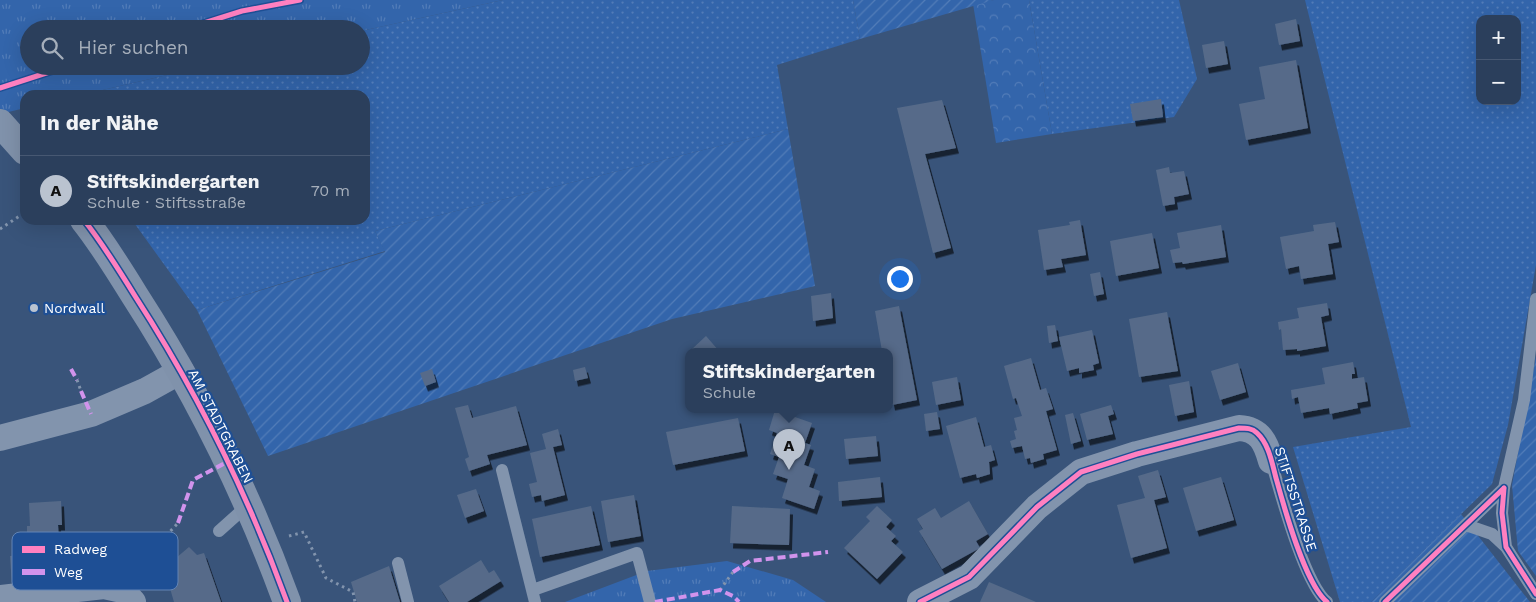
<!DOCTYPE html>
<html lang="de">
<meta charset="utf-8">
<style>
body{margin:0;font-family:"Work Sans",sans-serif;background:#374a65;color:#f1f3f6}
.controls{position:absolute;right:15px;top:15px;display:grid;overflow:hidden;border-radius:10px;box-shadow:0 5px 20px #0002}
.controls button{width:45px;height:45px;display:grid;place-items:center;padding:0;border:0;border-bottom:1px solid #475872;background:#2b3f5c;color:#f1f3f6;font:25px sans-serif}
.you{position:absolute;left:899px;top:278px;width:18px;height:18px;margin:-12px;border:4px solid #fff;border-radius:50%;background:#1a73e8;box-shadow:0 0 0 8px #1a73e833}
.badge{display:grid;place-items:center;width:32px;height:32px;border-radius:50%;background:#bac3d0;color:#111;font-size:16px;font-weight:700}
.pin{position:absolute;translate:-50% -41px;filter:drop-shadow(0 1px 2px #0008)}
.pin::after{content:'';position:absolute;top:26px;width:18px;height:15px;background:inherit;clip-path:polygon(0 0,100% 0,50% 100%)}
.popup{position:absolute;left:685px;top:348px;width:208px;height:65px;box-sizing:border-box;display:grid;place-content:center;border-radius:10px;background:#2b3f5c;filter:drop-shadow(0 1px 4px #0005);font-size:16px;white-space:nowrap;color:#a6afbb}
.popup b{font-size:19px;color:#f1f3f6}
.popup::after{content:'';position:absolute;left:50%;top:100%;margin-left:-10px;border:10px solid transparent;border-top-color:#2b3f5c}
.list{margin:0;padding:0;list-style:none}
h2{display:flex;justify-content:space-between;align-items:center;height:65px;margin:0;padding:0 20px;font-size:21px}
h2 small{font-size:16px;font-weight:400;color:#a6afbb}
.list li{display:grid;grid-template-columns:32px 1fr auto;gap:15px;align-items:center;box-sizing:border-box;height:70px;padding:0 20px;border-top:1px solid #475872}
.list b{display:block;font-size:19px;white-space:nowrap}
.list p{margin:0;font-size:16px;white-space:nowrap;color:#a6afbb}
.list em{font-size:16px;font-style:normal;color:#a6afbb}
.icon{flex:none;width:28px;height:28px;fill:none;stroke:currentColor;stroke-width:2;stroke-linecap:round;stroke-linejoin:round}
.map{position:relative;flex:none;width:1536px;height:602px;overflow:hidden}
.search{position:absolute;background:#2b3f5c;box-shadow:0 5px 20px #0002;left:20px;top:20px;width:350px;height:55px;display:flex;align-items:center;gap:12px;box-sizing:border-box;padding:0 18px;border-radius:28px;color:#a6afbb;font-size:19px}
.panel{position:absolute;background:#2b3f5c;box-shadow:0 5px 20px #0002;left:20px;top:90px;width:350px;height:135px;border-radius:15px}
.map>svg:first-child{display:block}
.grass{fill:url(#grass-dots);fill-rule:evenodd}
.forest{fill:url(#forest-crowns)}
.park{fill:url(#park-tufts)}
.garden{fill:url(#garden-furrows)}
.building{fill:#566b89;filter:url(#shadow)}
.lines{fill:none;stroke-linecap:round;stroke-linejoin:round}
.path{stroke:#8294ad;stroke-width:3;stroke-dasharray:2.5 4;stroke-linecap:butt}
.lane{stroke:#8294ad;stroke-width:12}
.street{stroke:#8294ad;stroke-width:26}
.primary{stroke:#8092ab;stroke-width:28}
.quiet{stroke:#d193ec;stroke-width:4;stroke-dasharray:8 4;stroke-linecap:butt}
.cycleway-casing{stroke:#1e4f95;stroke-width:8}
.cycleway{stroke:#ff80c0;stroke-width:5}
.poi-dot{fill:#bac3d0;stroke:#1e4f95;stroke-width:2}
.labels{text-anchor:middle;dominant-baseline:central;stroke-width:4.5;stroke-linejoin:round;paint-order:stroke}
.poi-label{font-size:14px;fill:#fff;stroke:#1e4f95;text-anchor:start}
.street-label{font-size:14px;fill:#fff;stroke:#1e4f95}
.key{fill:#1e4f95;stroke:#6284b5;stroke-width:1}
.key-label{font-size:14px;fill:#fff}
</style>
<div class="map">
<svg width="1536" height="602" viewBox="0 0 1536 602">
<defs>
<pattern id="grass-dots" width="8" height="8" patternUnits="userSpaceOnUse" patternTransform="scale(1.25)"><rect width="8" height="8" fill="#3365ab"/><path d="M2 2h.1M6 6h.1" fill="none" stroke="#527cb8" stroke-width="1.8" stroke-linecap="round"/></pattern>
<pattern id="forest-crowns" width="20" height="18" patternUnits="userSpaceOnUse" patternTransform="scale(1.25)"><rect width="20" height="18" fill="#3365ab"/><path d="M2 6a3 3 0 1 1 6 0M12 15a3 3 0 1 1 6 0" fill="none" stroke="#527cb8"/></pattern>
<pattern id="park-tufts" width="24" height="20" patternUnits="userSpaceOnUse" patternTransform="scale(1.25)"><rect width="24" height="20" fill="#3365ab"/><path d="M3 7l-1-3M5 7V3M7 7l1-3M15 17l-1-3M17 17v-4M19 17l1-3" fill="none" stroke="#527cb8"/></pattern>
<pattern id="garden-furrows" width="10" height="10" patternUnits="userSpaceOnUse" patternTransform="scale(1.25)"><rect width="10" height="10" fill="#3365ab"/><path d="M-1 1l2-2M0 10L10 0M9 11l2-2" fill="none" stroke="#527cb8"/></pattern>
<filter id="shadow"><feDropShadow dx="3" dy="5.5" stdDeviation="0" flood-color="#0009"/></filter>
</defs>
<rect width="100%" height="100%" fill="#39547a"/>
<!-- grass -->
<path class="grass" d="M503,0H853L860,39L777,65L788,129L375,231L385,251L197,310L132,220H365V95H81L206,66H361V31Z
M1029,0H1179L1197,79L1174,117L1052,134Z
M1305,0H1536V265L1508,425L1492,484L1371,602H1340L1293,447L1411,427ZM1480,19H1517V101H1480Z"/>
<!-- forest -->
<path class="forest" d="M994,0H1029L1052,134L996,143L973,4Z"/>
<!-- park -->
<path class="park" d="M0,0H503L361,31V29H29V66H206L81,95H25V108L0,114Z
M727,561L793,580L826,602H565L647,571Z"/>
<!-- garden -->
<path class="garden" d="M853,0H994L860,39Z
M788,129L815,286L672,319L268,456L197,310L385,252L375,231Z
M1536,356V576L1518,551L1512,485Z
M1461,514L1530,602H1371Z"/>
<!-- building -->
<path class="building" d="M1296,19L1300,41L1279,45L1275,24Z
M1224,41L1228,64L1206,68L1202,45Z
M1296,60L1308,128L1246,140L1239,104L1265,99L1259,67Z
M1161,99L1163,117L1133,121L1130,104Z
M942,100L956,148L925,154L951,248L933,253L897,108Z
M1169,167L1170,173L1184,171L1189,194L1174,197L1175,204L1163,206L1156,170Z
M1080,220L1086,255L1061,259L1063,267L1044,270L1038,230L1070,225L1069,222Z
M1335,222L1339,242L1328,244L1333,274L1301,279L1299,266L1286,269L1280,237L1314,231L1313,225Z
M1221,225L1226,257L1183,264L1182,262L1173,263L1170,250L1180,248L1177,233Z
M1152,233L1159,268L1116,276L1110,241Z
M1100,272L1104,294L1094,296L1090,274Z
M831,293L833,318L813,321L811,296Z
M1327,303L1329,315L1321,317L1326,346L1297,351V349L1283,350L1281,329L1279,330L1278,322L1299,318L1297,308Z
M899,306L917,400L892,405L889,388V351H882L875,311Z
M1167,312L1178,371L1139,377L1129,319Z
M1055,325L1058,341L1049,343L1047,326Z
M1092,330L1099,363L1093,365L1094,370L1079,373V368L1067,371L1059,337Z
M706,336L719,351H693L691,350Z
M1031,358L1040,390L1046,388L1053,409L1046,411L1057,450L1043,454L1044,459L1031,463L1030,458L1025,459L1022,446L1012,448L1010,441L1016,439L1014,431L1017,430L1014,418L1022,416L1016,398L1013,399L1004,366Z
M1353,362L1355,374H1352V379L1364,377L1368,401L1357,403L1358,408L1330,414L1329,408L1301,413L1298,397L1292,399L1291,390L1325,384L1322,368Z
M1238,363L1246,392L1220,400L1211,371Z
M585,367L588,378L575,381L573,370Z
M432,369L436,382L425,386L420,373Z
M957,377L961,400L936,405L932,382Z
M1189,381L1194,412L1175,416L1169,385Z
M468,405L472,418L516,406L527,445L487,455L490,464L469,471L465,459L469,457L455,408Z
M1111,405L1114,414L1108,416L1113,434L1087,440L1080,414Z
M775,410L812,423L805,443L811,445L804,465L815,469L809,487L820,491L814,509L782,498L788,479L773,474L779,457L770,454L777,433L769,430Z
M937,412L940,429L926,431L924,414Z
M1073,413L1081,441L1071,444L1065,415Z
M976,417L984,447L991,445L995,460L989,462L990,474L977,478L976,474L960,478L946,426Z
M738,418L745,451L673,465L666,432Z
M558,429L562,445L553,447L565,495L542,501L541,495L532,497L529,484L537,482L530,453L546,449L542,434Z
M876,436L878,456L846,459L844,439Z
M1158,470L1166,497L1154,500L1167,548L1131,558L1117,505L1145,498L1138,476Z
M880,477L882,497L839,501L838,482Z
M1221,477L1234,520L1196,531L1183,488Z
M476,489L484,511L465,518L457,495Z
M634,495L641,536L608,542L601,501Z
M61,501L62,525H58L59,542L49,543L50,558L41,560V571H51V566L66,564L64,549L96,546L95,539L116,537V543L139,546L138,554L146,555L143,578L130,577L132,558L115,556L97,557L99,580L12,586L10,556L32,555L31,535H27V526H30L29,503Z
M969,501L988,534L976,541L980,548L942,569L919,531L923,529L917,519L935,508L941,518Z
M591,506L600,545L540,557L532,519Z
M732,506L790,509L789,545L730,543Z
M877,506L892,520L886,527L896,536L891,541L903,552L877,579L844,548L870,521L866,517Z
M189,547L197,555L204,553L221,602H174L167,578L173,577L169,564Z
M481,560L489,573L494,570L501,581L467,602H449L439,586Z
M389,566L400,602H357L351,582Z
M989,582L1036,602H980Z"/>
<g class="lines">
<!-- path -->
<path class="path" d="M0,229L24,213
M77,380L81,391
M289,536L304,532L326,578L353,592L355,602
M148,584L163,539L178,523
M720,590L733,572"/>
<!-- lane -->
<path class="lane" d="M1536,299L1524,400L1504,488L1502,513L1506,547L1536,594
M1271,461C1280,491 1304,583 1327,602
M502,470L535,602
M1466,525L1492,534L1506,547
M219,531L248,505
M398,563L408,602
M533,590L637,553L650,602
M1385,602L1504,488"/>
<!-- street -->
<path class="street" d="M0,438L91,414L145,391L181,371
M0,598L104,586L122,590L133,602
M920,602L969,577L1037,507L1081,472L1137,454L1239,428C1260,429 1266,443 1271,461"/>
<!-- primary -->
<path class="primary" d="M0,123L25,151
M84,220C103,244 119,270 135,296C197,392 248,495 287,602"/>
<!-- quiet -->
<path class="quiet" d="M24,213L25,212
M71,369L77,380
M81,391L91,414
M178,523L193,480L227,462
M733,572L750,561L828,552
M655,602L720,590L733,596L739,602"/>
<defs>
<path id="cycleway" d="M185,29L242,11L300,0
M0,88L68,66
M84,220C103,244 119,270 135,296C197,392 248,495 287,602
M1504,488L1502,513L1506,547L1536,594
M920,602L969,577L1037,507L1081,472L1137,454L1239,428C1246,428 1252,428 1257,433C1269,444 1272,463 1276,478C1284,507 1305,584 1327,602
M1385,602L1504,488"/>
</defs>
<!-- cycleway casing -->
<use href="#cycleway" class="cycleway-casing"/>
<!-- cycleway -->
<use href="#cycleway" class="cycleway"/>
</g>
<!-- markers -->
<circle class="poi-dot" cx="34" cy="308" r="5"/>
<g class="labels">
<!-- poi labels -->
<g class="poi-label">
<text x="44" y="308">Nordwall</text>
</g>
<!-- street labels -->
<g class="street-label">
<text transform="translate(221 426) rotate(63)">AM STADTGRABEN</text>
<text transform="translate(1296 499) rotate(72)">STIFTSSTRASSE</text>
</g>
</g>
<!-- legend -->
<rect x="12" y="532" width="166" height="58" rx="8" class="key"/>
<rect x="22" y="546" width="23" height="7" fill="#ff80c0"/>
<rect x="22" y="569" width="23" height="6" fill="#d193ec"/>
<g class="key-label">
<text x="54" y="554">Radweg</text>
<text x="54" y="577">Weg</text>
</g>
</svg>
<div class="controls">
<button>+</button>
<button>−</button>
</div>
<div class="you"></div>
<div class="pin badge" style="left:789px;top:470px">A</div>
<div class="popup"><b>Stiftskindergarten</b>Schule</div>
<div class="search"><svg class="icon" aria-label="search" viewBox="0 0 24 24"><circle cx="10" cy="10" r="6"/><path d="M15 15l6 6"/></svg>Hier suchen</div>
<section class="panel">
<h2>In der Nähe<small></small></h2>
<ul class="list">
<li><span class="badge">A</span><div><b>Stiftskindergarten</b><p>Schule · Stiftsstraße</p></div><em>70 m</em></li>
</ul>
</section>
</div>
